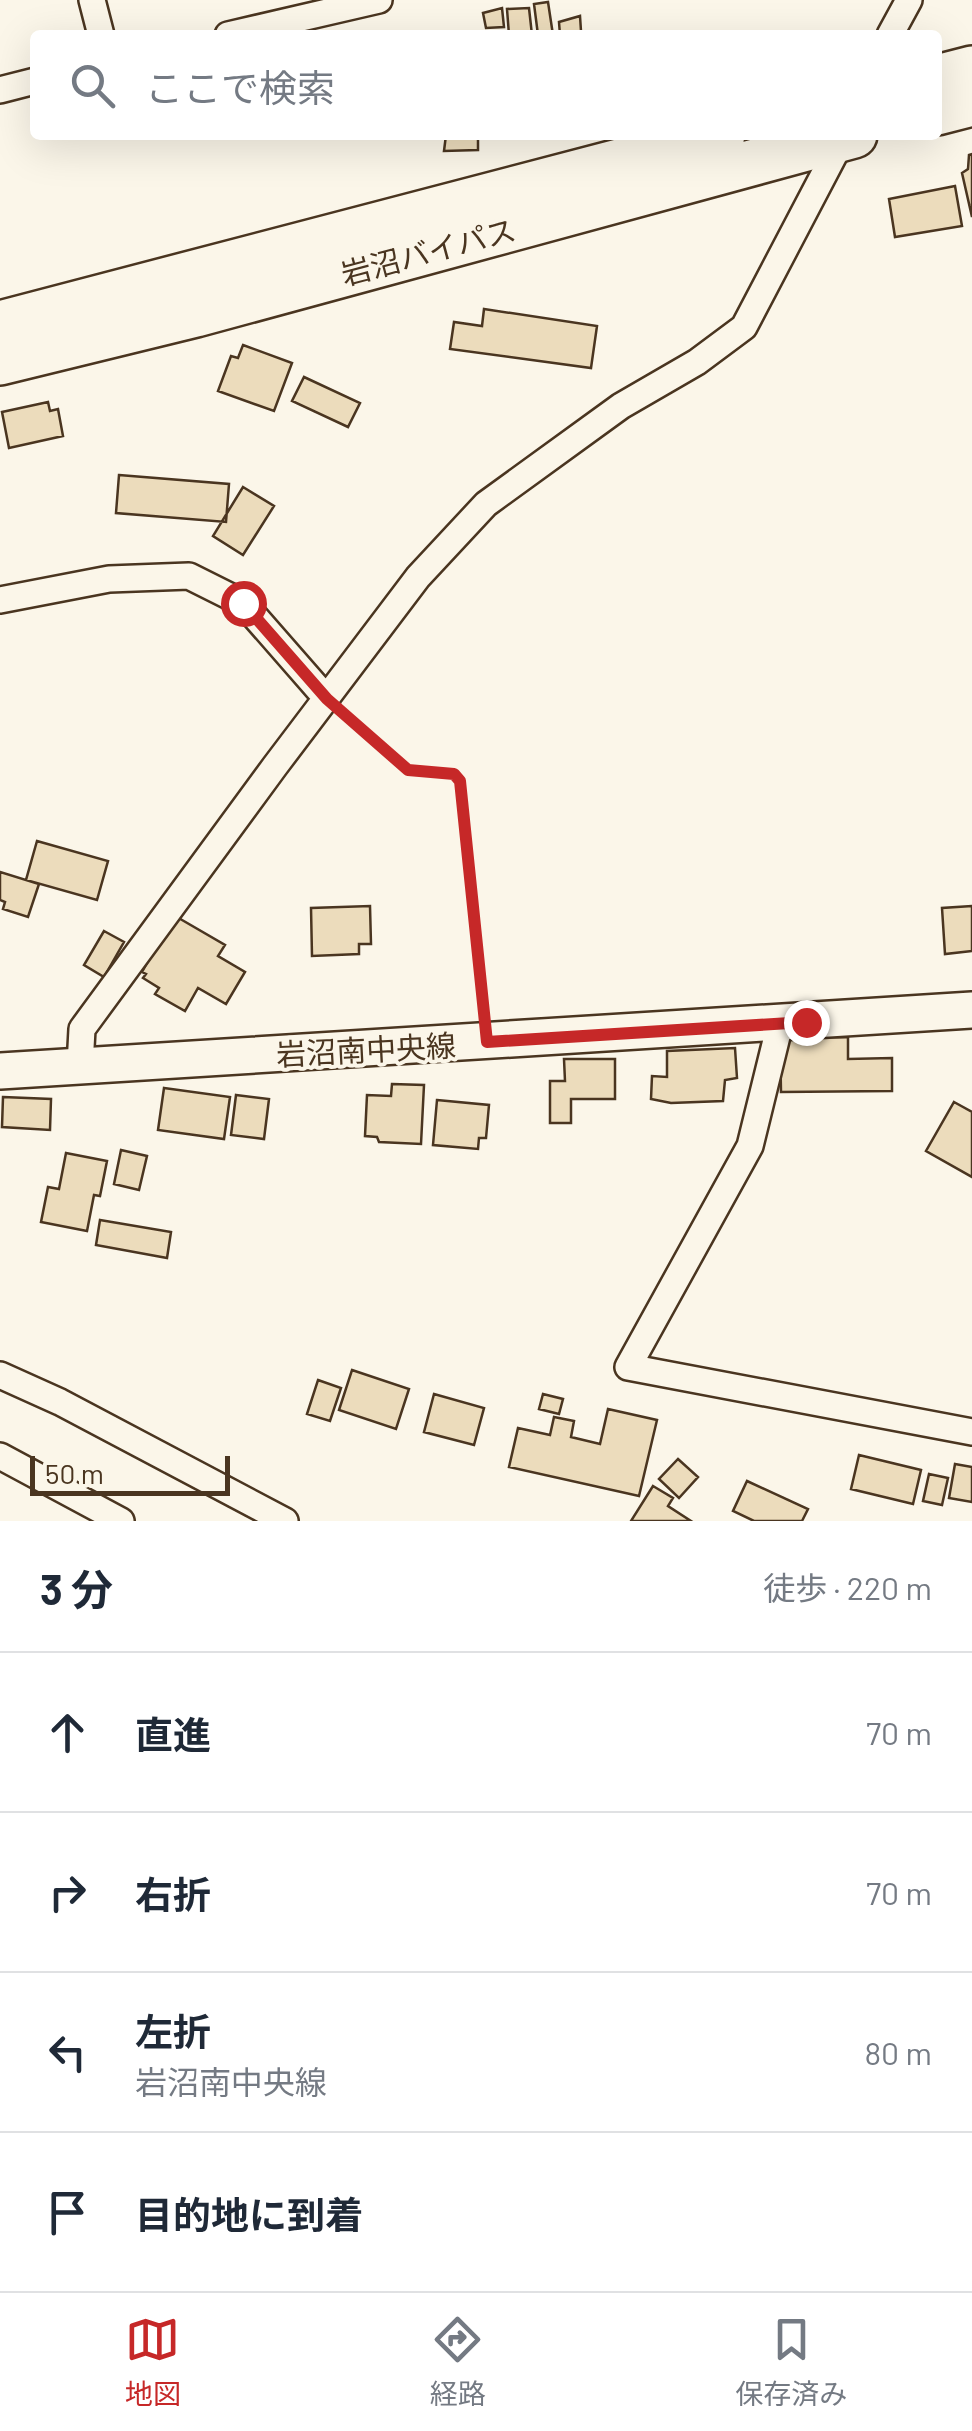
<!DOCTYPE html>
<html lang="ja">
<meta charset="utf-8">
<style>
body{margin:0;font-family:Barlow,"Noto Sans JP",sans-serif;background:#f2f2f3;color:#1f2937}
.scale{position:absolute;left:30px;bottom:25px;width:200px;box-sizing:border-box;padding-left:10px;border:5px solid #4a3520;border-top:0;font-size:28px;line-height:35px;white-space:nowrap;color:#4a3520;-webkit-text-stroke:8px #fbf6e9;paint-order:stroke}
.stop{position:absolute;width:30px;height:30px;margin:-22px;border:8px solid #c62828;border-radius:50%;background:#fff}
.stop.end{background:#c62828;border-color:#fff;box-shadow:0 2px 10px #0008}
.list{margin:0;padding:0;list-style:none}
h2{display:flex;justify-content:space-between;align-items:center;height:130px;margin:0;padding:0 40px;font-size:42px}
h2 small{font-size:32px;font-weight:400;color:#747a83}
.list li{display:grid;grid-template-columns:65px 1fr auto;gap:30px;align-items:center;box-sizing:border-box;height:160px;padding:0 40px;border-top:2px solid #e0e1e3}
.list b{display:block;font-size:38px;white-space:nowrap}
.list p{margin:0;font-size:32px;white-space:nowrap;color:#747a83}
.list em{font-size:32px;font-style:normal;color:#747a83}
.icon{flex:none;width:55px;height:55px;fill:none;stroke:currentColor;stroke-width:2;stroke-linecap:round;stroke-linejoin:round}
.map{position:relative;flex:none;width:972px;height:1521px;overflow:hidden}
.search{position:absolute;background:#fff;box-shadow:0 10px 40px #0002;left:30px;right:30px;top:30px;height:110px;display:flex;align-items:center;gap:25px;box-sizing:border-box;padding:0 35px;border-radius:10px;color:#747a83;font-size:38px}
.sheet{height:770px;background:#fff}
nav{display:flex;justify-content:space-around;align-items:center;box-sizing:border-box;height:140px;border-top:2px solid #e0e1e3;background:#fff;font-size:28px;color:#747a83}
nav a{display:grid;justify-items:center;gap:5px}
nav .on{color:#c62828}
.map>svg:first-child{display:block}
.building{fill:#ecdcbc;stroke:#4a3520;stroke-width:2.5}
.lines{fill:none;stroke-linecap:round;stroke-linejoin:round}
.street-casing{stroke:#4a3520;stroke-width:30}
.secondary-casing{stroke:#4a3520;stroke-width:40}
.highway-casing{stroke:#4a3520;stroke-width:50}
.path{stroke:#7f6f5c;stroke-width:5;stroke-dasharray:8 5;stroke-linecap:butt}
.street{stroke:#fbf6e9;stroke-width:25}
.secondary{stroke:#fbf6e9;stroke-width:35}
.highway{stroke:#fbf6e9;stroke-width:45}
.route{stroke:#c62828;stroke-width:12}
.labels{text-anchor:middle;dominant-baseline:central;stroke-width:8;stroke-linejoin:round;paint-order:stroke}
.street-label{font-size:30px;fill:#4a3520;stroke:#fbf6e9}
</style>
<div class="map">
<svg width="972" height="1521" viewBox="0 0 972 1521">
<rect width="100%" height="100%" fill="#fbf6e9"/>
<!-- building -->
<path class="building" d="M548,2L553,35H538L534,4Z
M502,8L504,27L486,28L483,13Z
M529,8L532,35H509L507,9Z
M580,16L581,31L603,32V35H560L559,22Z
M446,135H478V150L444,151Z
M972,154V217L962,173L968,169L969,155Z
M955,186L962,226L895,237L889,199Z
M484,309L597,326L591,368L450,349L454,322L482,326Z
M243,345L292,363L274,411L218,391L231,356L238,358Z
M304,377L360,403L348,427L292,401Z
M48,402L50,411L58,409L63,436L9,448L2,412Z
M119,475L229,484L226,522L116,513Z
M243,487L274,506L243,555L213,536Z
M37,841L108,861L97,900L26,880Z
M0,872L39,884L28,917L3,909L5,902L0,900Z
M370,906L371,944H359V954L312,956L311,908Z
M972,906V951L945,954L942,908Z
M170,913L225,945L218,956L245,972L226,1004L198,988L185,1011L155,994L159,988L143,978L146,974L142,972L148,961L144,958Z
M104,931L124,942L104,977L84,965Z
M848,1037V1059L892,1058V1091L781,1092L780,1038Z
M735,1048L737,1078L725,1080L723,1101L671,1103L651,1099L652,1076L667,1077V1051Z
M564,1059H615V1099H571V1123H550V1081H565Z
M392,1084L424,1085L421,1144L379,1142L377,1137L365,1136L367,1095L391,1096Z
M164,1088L230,1097L224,1139L158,1130Z
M236,1095L269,1099L264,1139L231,1135Z
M3,1097L51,1099L50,1130L2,1127Z
M437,1100L489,1105L486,1138H479L478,1149L433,1145Z
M954,1102L972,1112V1177L926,1151Z
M121,1150L147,1156L139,1190L114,1184Z
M66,1153L107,1161L100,1196L94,1195L87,1231L41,1222L48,1187L59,1189Z
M100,1220L171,1232L167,1258L96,1245Z
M352,1370L409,1389L396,1429L339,1410Z
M318,1380L341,1388L330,1421L307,1414Z
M434,1394L484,1408L474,1445L424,1432Z
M543,1394L563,1399L559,1414L539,1409Z
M608,1409L657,1420L639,1496L509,1467L518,1428L550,1435L554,1417L574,1421L571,1437L600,1444Z
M859,1455L921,1470L913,1504L851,1489Z
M678,1459L698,1477L679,1498L659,1479Z
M955,1464L972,1467V1502L949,1498Z
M929,1474L948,1478L942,1505L923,1501Z
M747,1481L808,1509L802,1521H754L733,1511Z
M653,1486L673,1498L668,1506L691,1521H631Z"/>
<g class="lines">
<defs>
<path id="street" d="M92,0L101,35
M228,35L379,0
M890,35L909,0
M0,90L35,81
M0,600L109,579L189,576L243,603L327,699
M780,1024L750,1146L628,1367L972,1432
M80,1066L82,1029L275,766L418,577L486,504L621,406L697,362L744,327L843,138
M0,1375L60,1402L285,1521
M0,1456L121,1521"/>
<path id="secondary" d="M0,1071L972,1010"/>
<path id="highway" d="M937,78L972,69
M937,112L972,103
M0,324L722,135
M0,362L196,314L854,135"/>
</defs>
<!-- street casing -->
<use href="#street" class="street-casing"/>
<!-- secondary casing -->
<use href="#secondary" class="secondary-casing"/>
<!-- highway casing -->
<use href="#highway" class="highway-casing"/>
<!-- path -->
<path class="path" d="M344,714L408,770L454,774L459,781L484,1013"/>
<!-- street -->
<use href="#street" class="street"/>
<!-- secondary -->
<use href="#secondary" class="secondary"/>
<!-- highway -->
<use href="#highway" class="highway"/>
</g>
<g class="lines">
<!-- route -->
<path class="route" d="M243,603L327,699L408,770L454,774L460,781L487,1042L806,1022"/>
</g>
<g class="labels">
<!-- street labels -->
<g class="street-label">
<text transform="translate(428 251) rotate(-15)">岩沼バイパス</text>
<text transform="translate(366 1049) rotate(-3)">岩沼南中央線</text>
</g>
</g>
</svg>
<div class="scale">50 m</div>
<div class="stop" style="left:243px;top:603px"></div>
<div class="stop end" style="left:806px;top:1022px"></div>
<div class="search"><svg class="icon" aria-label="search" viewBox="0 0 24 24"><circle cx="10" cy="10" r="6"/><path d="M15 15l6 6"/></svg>ここで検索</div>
</div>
<section class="sheet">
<h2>3 分<small>徒歩 · 220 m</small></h2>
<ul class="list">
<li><svg class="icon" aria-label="ahead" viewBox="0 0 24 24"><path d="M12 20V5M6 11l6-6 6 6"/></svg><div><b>直進</b></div><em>70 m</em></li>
<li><svg class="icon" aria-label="right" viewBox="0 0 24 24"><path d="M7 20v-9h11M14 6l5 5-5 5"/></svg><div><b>右折</b></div><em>70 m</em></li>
<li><svg class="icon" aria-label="left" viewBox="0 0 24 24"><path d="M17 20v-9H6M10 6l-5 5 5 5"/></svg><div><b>左折</b><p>岩沼南中央線</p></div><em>80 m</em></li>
<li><svg class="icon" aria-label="arrive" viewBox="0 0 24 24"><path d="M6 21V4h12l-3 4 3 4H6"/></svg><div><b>目的地に到着</b></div></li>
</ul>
</section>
<nav>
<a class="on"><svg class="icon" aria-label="map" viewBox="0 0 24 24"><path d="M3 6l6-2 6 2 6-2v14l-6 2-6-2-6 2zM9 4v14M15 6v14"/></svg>地図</a>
<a><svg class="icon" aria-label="directions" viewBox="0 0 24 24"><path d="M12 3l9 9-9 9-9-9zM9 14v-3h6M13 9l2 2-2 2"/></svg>経路</a>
<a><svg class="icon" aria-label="saved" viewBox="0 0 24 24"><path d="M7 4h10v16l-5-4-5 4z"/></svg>保存済み</a>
</nav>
